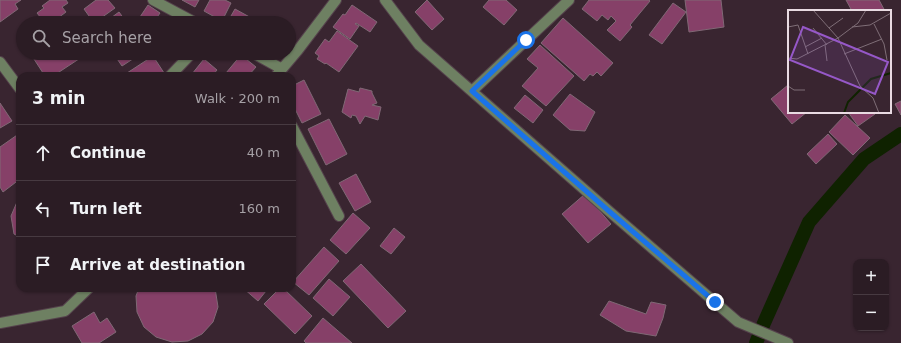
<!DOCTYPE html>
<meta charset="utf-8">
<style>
body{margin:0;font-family:"DejaVu Sans",sans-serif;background:#372931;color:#f1f3f6}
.controls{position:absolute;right:12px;bottom:12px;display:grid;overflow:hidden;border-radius:8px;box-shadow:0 1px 3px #0004}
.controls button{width:36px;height:36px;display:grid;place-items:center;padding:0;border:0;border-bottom:1px solid #473a41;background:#2b1c24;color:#f1f3f6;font:20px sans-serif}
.stop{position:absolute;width:12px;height:12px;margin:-9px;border:3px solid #1a73e8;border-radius:50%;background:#fff}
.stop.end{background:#1a73e8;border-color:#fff;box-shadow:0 1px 4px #0008}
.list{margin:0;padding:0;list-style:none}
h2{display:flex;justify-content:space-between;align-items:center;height:52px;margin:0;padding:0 16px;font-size:17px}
h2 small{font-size:13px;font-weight:400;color:#a6a1a6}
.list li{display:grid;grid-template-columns:26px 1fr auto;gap:12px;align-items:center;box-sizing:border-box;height:56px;padding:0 16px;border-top:1px solid #473a41}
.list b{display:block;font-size:15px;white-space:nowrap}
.list em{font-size:13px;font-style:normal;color:#a6a1a6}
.icon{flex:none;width:22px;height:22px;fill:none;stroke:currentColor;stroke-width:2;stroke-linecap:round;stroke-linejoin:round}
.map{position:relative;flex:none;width:901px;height:343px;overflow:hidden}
.search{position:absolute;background:#2b1c24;box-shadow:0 1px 3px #0004;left:16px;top:16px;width:280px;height:44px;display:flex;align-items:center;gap:10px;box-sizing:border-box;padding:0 14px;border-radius:22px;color:#a6a1a6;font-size:15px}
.panel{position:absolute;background:#2b1c24;box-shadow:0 1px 3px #0004;left:16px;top:72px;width:280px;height:220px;border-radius:12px}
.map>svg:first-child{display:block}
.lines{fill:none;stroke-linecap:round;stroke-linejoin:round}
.canal{stroke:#0f2200;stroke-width:14}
.building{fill:#864068;stroke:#806875}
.minor-casing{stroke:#55424c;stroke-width:12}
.minor{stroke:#6e8062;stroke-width:10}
.route{stroke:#1a73e8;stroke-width:5}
.inset-river{fill:none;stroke:#0f2200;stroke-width:2}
.inset-road{fill:none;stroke:#7f6e77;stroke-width:1}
.view{fill:#9658c8;fill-opacity:0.15;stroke:#9658c8;stroke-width:2}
.inset-edge{fill:none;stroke:#e9dbe2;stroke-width:2}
</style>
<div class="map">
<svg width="901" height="343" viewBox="0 0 901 343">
<rect width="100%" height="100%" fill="#392530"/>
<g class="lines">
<!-- canal -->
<path class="canal" d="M756,343L764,323L809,222L864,159L901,134"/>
</g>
<!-- building -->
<path class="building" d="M0,0H21L15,4L18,9L0,22Z
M50,0H66L68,3L62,7L66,12L54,21L53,20L49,23H45L37,13L44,8L42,6Z
M96,0H108L115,8L94,23L84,9Z
M182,0H199L195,7Z
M210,0H225L231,3L222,21L204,11Z
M427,0L444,19L432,30L415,12Z
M489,0H506L517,10L504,25L483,7Z
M589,0H649L650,1L630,25L632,27L620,41L607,30L616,21L611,16L608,20L602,15L597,21L582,9Z
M685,0H721L724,27L689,32Z
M846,0H879L885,11H852Z
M673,3L686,12L662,44L649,35Z
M148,5L160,13L153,23H149L140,17Z
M352,5L377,22L370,32L356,23L355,24L359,26L350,39L333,27L343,14L345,15Z
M235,9L255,20L253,23H227Z
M119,12L127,23H104Z
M563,18L613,63L601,76L597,72L593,76L590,74L584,81L541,43Z
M337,31L358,46L339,72L326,63L325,64L317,59L319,56L315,53L325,39L329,42Z
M540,45L574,76L546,106L522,86L538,68L527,59Z
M30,53H88L53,76H45Z
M113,53H142L122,66Z
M241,55L256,67L248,76H229L226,73Z
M153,56L166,76H125L124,75Z
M204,59L217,70L212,76H195L192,74Z
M304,80L321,114L302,123L292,103V86Z
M788,85L789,112H807L792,124L771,99Z
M360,88L372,91V93L377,103L372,105L381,107L378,120L365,116L360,124L356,116L352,115L351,118L342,112L348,89L359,92Z
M570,94L595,112L585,131L570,130L553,115Z
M525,95L543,110L533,123L514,108Z
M901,101V115L895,104Z
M0,103L12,121L0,128Z
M848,112H874L875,114L858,126Z
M845,115L870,138L853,155L829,132Z
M329,119L347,154L326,165L308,129Z
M20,133V179L3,192L0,187V147Z
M828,134L837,144L816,164L807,154Z
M356,174L371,202L355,211L339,183Z
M585,194L611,224L588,243L562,214Z
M20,195V237L14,234L11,216Z
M353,213L370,228L346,254L330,240Z
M394,228L405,237L391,254L380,246Z
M324,247L339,261L309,295L293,282Z
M361,264L406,311L388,328L343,281Z
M329,279L350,297L333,316L313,298Z
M139,288H215L218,307L213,322L202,334L188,341L172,342L156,337L144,327L137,312L136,296Z
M243,288H266L264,290L266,291L258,301Z
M280,288H283L312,316L295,334L264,304Z
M609,301L646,314L651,302L666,305L663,318L656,336L626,331L600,315Z
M94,312L100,323L107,318L116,332L99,343H82L72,326Z
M323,318L352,343H306L304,341Z"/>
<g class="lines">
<defs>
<path id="minor" d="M153,0L196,23
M385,0L419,45L610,212L738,322L788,343
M253,53L282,69
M0,62L20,89
M170,76L192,53
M276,76L298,50L336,0
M472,91L569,0
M292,126L339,216
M0,323L65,311L89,288"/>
</defs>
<!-- minor casing -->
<use href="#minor" class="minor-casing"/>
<!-- minor -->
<use href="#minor" class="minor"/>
</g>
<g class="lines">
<!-- route -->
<path class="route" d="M526,40L472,91L610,212L715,302"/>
</g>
<!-- overview -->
<g transform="translate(788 10)">
<rect width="103" height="103" fill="#392530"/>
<path class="inset-river" d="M56,103L60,92L83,69L103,63"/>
<path class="inset-road" d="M25,0L50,28L72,76L85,88L91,103M86,14L96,34L99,50M0,17L10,15L20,44M64,17L82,15L103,3M25,18L39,35M41,18L55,8M37,35L39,51M17,37L34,28M56,44L94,29M0,48L9,49L50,28L70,13L78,0M0,76L6,80H17"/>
<path class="view" d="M15,17L100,52L87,84L2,50Z"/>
<rect width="103" height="103" class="inset-edge"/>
</g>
</svg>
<div class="controls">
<button>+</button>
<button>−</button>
</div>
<div class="stop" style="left:526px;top:40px"></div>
<div class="stop end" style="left:715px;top:302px"></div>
<div class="search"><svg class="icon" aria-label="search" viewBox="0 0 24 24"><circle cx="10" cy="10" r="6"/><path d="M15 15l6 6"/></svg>Search here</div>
<section class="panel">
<h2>3 min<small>Walk · 200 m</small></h2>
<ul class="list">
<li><svg class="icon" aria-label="ahead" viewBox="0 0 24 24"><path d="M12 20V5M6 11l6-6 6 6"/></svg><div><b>Continue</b></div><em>40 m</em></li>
<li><svg class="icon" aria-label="left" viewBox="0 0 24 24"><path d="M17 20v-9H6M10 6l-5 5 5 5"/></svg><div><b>Turn left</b></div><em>160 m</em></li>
<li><svg class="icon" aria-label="arrive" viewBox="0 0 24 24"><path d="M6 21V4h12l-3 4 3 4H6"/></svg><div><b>Arrive at destination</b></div></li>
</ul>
</section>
</div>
